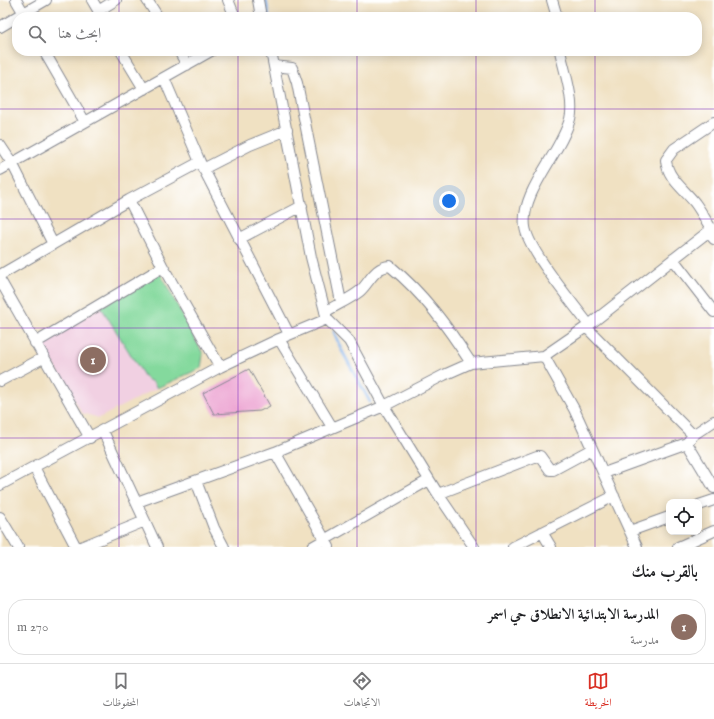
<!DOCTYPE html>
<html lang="ar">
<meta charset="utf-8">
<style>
body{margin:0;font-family:"IM FELL English",Amiri,serif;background:#f6f6f6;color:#202124;direction:rtl}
.controls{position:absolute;right:12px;bottom:12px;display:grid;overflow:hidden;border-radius:8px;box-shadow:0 2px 10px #0003}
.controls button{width:36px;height:36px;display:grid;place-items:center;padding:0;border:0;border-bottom:1px solid #e0e0e0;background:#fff;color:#202124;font:20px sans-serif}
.you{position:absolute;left:449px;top:201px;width:14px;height:14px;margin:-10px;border:3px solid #fff;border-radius:50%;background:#1a73e8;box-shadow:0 0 0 6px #1a73e833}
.badge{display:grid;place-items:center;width:26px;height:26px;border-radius:50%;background:#d93025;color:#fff;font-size:13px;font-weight:700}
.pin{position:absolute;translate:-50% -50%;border:2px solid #fff;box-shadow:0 1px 4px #0006}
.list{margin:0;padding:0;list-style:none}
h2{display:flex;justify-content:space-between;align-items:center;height:52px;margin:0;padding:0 16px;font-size:17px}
h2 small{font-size:13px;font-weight:400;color:#757577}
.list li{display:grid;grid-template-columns:26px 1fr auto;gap:12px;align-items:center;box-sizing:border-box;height:56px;margin:0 8px 8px;padding:0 8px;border:1px solid #e0e0e0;border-radius:16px}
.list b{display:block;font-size:15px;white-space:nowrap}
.list p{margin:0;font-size:13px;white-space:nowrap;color:#757577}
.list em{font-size:13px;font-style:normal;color:#757577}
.icon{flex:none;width:22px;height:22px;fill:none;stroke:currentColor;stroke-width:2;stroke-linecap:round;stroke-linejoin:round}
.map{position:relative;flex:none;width:714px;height:547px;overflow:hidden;direction:ltr}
.search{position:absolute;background:#fff;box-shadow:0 2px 10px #0003;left:12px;right:12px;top:12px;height:44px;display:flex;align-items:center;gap:10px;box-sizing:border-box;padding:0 14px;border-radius:16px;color:#757577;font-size:15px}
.sheet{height:116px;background:#fff}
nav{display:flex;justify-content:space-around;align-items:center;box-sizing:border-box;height:56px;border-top:1px solid #e0e0e0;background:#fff;font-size:11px;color:#757577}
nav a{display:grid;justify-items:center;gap:2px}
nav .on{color:#d93025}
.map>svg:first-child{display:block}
.built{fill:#f1d0e2}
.grass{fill:#84d99d;stroke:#50847e}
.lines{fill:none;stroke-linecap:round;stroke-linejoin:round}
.stream{stroke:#7dafe9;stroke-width:3}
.building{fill:#eda6d3}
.minor-casing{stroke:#868890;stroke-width:12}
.minor{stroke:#fff;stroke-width:10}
.grid{fill:none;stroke:#7b2cbf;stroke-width:1;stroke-opacity:0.55}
</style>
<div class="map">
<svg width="714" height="547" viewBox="0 0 714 547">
<rect width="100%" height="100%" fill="#fff"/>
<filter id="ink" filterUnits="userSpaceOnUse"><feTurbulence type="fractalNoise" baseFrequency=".025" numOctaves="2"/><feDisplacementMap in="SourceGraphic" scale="8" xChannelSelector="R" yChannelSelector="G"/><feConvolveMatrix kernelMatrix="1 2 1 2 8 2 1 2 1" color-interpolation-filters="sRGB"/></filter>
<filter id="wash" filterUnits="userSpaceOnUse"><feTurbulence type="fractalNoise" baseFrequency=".012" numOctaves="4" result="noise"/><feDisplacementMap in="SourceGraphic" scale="16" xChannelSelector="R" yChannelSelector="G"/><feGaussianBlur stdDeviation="0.9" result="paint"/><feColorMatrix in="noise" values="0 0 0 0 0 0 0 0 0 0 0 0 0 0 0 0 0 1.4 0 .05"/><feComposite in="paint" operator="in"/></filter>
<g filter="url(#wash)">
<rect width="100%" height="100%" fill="#f0e1c2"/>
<!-- built -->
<path class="built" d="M101,307L146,379L153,382L157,388L99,418L82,413L41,342Z"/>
<!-- grass -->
<path class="grass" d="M160,273L203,354L201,368L157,388L153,382L146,379L101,307Z"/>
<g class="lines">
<!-- stream -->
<path class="stream" d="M266,0L269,17
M334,332L341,349L370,402"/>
</g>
<g id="blocks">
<!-- building -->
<path class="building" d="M249,369L270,406L260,411L214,414L203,393Z"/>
</g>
</g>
<g filter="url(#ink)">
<use href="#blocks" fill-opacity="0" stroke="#868890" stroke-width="1"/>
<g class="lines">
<defs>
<path id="minor" d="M16,0L26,17
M92,0L102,17
M147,0L158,17
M228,0L235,17
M258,0L261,17
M552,0L557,17
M98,11L116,0
M17,17L46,0
M0,27L17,17
M44,51L85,122
M121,51L144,89
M179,51L187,65
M560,51C564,70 575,101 570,119C561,153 520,192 525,227C528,250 574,305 589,325
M274,66L292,68L297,83L341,302
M164,78L200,162L289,334
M714,122L674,149L666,160C667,178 684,189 695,203C701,211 706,221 712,230L714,229
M0,145L12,163L53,244
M203,169L250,145L287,130
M0,170L211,51
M129,200L163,267L220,367
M239,239L302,206
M673,259L714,312
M0,275L129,200L200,162
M0,280L90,438
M325,312C336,305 350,299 360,291C370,282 374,267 390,266C424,294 447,326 471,363
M327,319L349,341L384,406L438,494L474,547
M587,328L693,435
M279,339L332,427
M35,343L163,267
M544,356L574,409L637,547
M0,381L43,358
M103,431L157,547
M687,443L714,488
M275,452L329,547
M34,467L76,547
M604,473L687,443L693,435L714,421
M196,481L214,528L224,547
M0,485L220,367L279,339L327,319L311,257L271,51
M438,494L537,456H540L550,470H553L592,449
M137,502L275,452L384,406L444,375L471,363L544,356L589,325L708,232L714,239
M699,505L714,500
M0,517L18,547
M630,531L669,517
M542,532L551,547
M81,547L145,521
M312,547L429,480
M513,547L614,496
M678,547L714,531"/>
</defs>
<!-- minor casing -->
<use href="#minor" class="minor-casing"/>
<!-- minor -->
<use href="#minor" class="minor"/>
</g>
</g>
<!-- grid -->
<path class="grid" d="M119,0V17M238,0V17M357,0V17M476,0V17M595,0V17M119,51V547M238,51V547M357,51V547M476,51V547M595,51V547M0,109H714M0,219H714M0,328H714M0,438H714"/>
</svg>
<div class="controls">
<button><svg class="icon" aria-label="locate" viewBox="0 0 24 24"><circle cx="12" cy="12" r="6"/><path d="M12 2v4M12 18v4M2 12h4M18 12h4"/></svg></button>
</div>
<div class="you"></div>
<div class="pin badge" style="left:93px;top:360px;background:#8d6e63">1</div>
<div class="search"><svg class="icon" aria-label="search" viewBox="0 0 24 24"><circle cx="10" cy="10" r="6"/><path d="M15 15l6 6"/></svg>ابحث هنا</div>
</div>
<section class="sheet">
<h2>بالقرب منك<small></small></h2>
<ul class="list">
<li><span class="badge" style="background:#8d6e63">1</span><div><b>المدرسة الابتدائية الانطلاق حي اسمر</b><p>مدرسة</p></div><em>270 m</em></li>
</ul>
</section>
<nav>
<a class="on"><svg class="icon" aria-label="map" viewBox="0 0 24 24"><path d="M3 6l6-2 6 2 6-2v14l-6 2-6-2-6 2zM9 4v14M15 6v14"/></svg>الخريطة</a>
<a><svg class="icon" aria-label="directions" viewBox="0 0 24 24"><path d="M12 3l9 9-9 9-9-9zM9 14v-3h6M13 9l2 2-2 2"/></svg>الاتجاهات</a>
<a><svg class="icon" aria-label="saved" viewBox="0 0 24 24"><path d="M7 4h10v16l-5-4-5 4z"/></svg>المحفوظات</a>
</nav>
